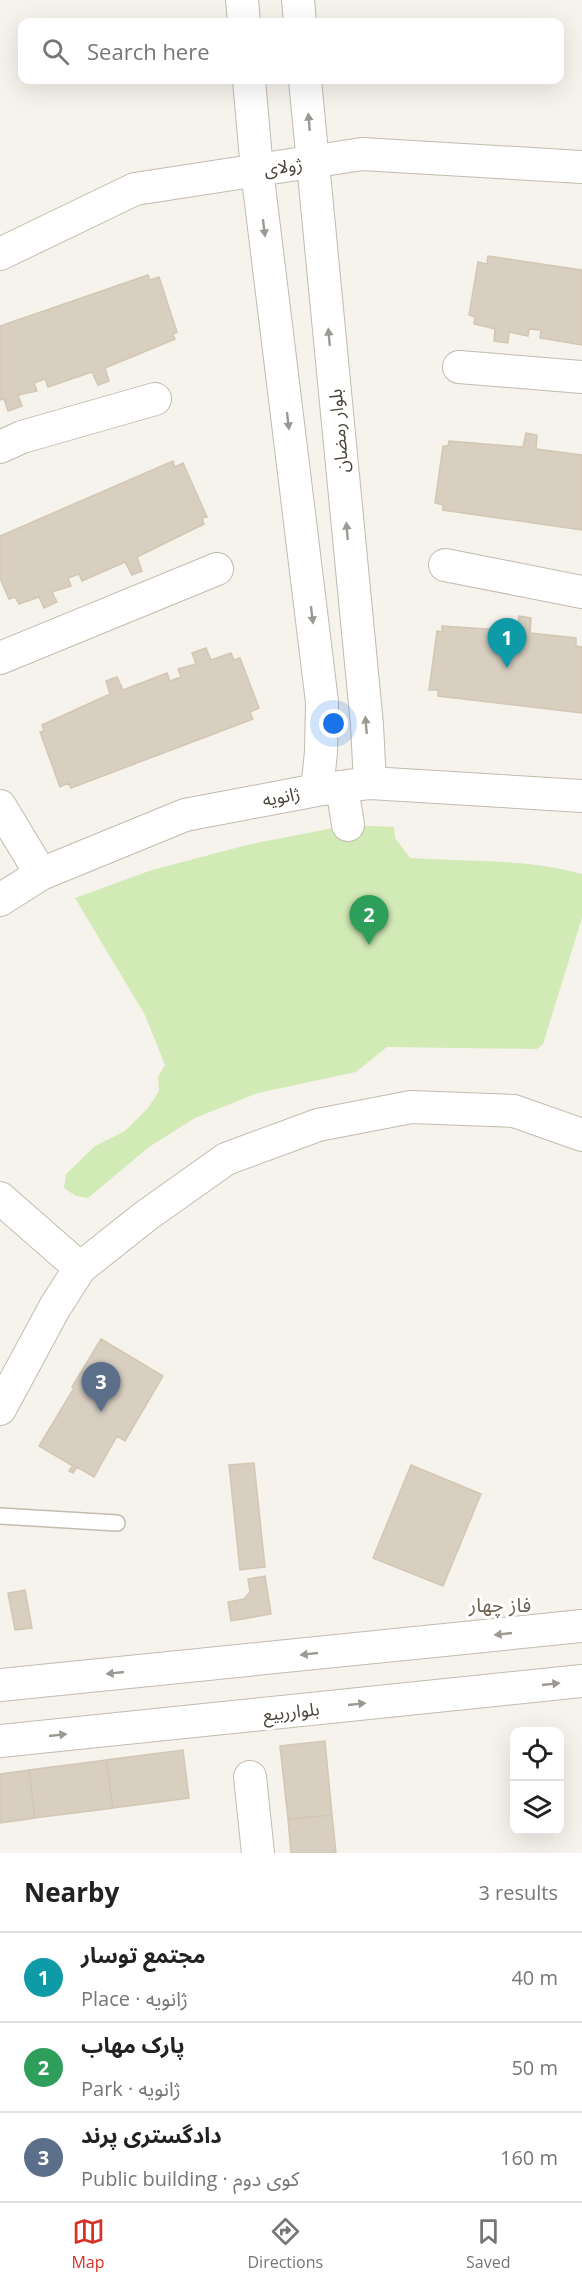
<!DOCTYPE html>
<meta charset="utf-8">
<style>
body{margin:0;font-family:"Open Sans","Noto Sans Arabic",sans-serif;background:#f6f6f6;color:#222}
.controls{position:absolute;right:18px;bottom:18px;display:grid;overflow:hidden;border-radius:12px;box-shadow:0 6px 24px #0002}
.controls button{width:54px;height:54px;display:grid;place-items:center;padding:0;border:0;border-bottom:2px solid #e0e0e0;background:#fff;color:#222;font:30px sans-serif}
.you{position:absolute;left:334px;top:724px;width:21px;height:21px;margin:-15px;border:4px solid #fff;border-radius:50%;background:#1a73e8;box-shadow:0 0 0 9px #1a73e833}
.badge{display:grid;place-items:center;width:39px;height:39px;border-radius:50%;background:#d93025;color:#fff;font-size:20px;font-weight:700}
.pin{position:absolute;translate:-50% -50px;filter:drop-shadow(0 2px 3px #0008)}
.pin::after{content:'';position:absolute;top:32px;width:21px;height:18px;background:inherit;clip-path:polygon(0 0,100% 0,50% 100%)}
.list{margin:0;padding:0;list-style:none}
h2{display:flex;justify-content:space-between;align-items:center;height:78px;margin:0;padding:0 24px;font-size:26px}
h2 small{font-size:20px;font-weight:400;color:#767676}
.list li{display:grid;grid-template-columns:39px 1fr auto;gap:18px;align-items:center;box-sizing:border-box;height:90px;padding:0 24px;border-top:2px solid #e0e0e0}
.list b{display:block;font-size:22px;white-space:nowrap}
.list p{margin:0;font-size:20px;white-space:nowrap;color:#767676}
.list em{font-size:20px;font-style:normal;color:#767676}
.icon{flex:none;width:33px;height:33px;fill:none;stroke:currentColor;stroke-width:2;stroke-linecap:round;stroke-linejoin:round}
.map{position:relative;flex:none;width:582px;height:1853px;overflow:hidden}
.search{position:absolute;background:#fff;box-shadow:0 6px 24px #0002;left:18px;right:18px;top:18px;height:66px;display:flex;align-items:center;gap:15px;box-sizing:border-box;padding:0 21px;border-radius:12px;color:#767676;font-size:22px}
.sheet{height:348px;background:#fff}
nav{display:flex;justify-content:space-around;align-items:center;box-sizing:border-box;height:84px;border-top:2px solid #e0e0e0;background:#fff;font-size:16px;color:#767676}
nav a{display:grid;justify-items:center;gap:3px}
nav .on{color:#d93025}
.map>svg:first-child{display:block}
.green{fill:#d2eab5}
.building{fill:#d8cfc1;stroke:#d3c7b4;stroke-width:1.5}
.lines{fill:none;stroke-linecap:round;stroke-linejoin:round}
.service-casing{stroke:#c2bbae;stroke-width:18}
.minor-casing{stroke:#c2bbae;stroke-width:34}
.service{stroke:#fff;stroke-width:15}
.minor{stroke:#fff;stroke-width:32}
.oneway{fill:#9c9892}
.labels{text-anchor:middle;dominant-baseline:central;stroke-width:6;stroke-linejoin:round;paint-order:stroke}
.street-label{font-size:18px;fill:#4b4439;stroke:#fff}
.neighbourhood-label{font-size:20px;fill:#6e6250;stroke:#fff}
</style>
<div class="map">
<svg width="582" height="1853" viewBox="0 0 582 1853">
<rect width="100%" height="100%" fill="#f6f3ec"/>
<!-- green -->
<path class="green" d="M348,825L394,827L395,838L410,858C468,862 526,858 582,874V918L543,1044L537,1049L387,1047L356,1072L258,1093L195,1118L149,1147L88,1198L76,1196L64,1188L66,1174L95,1146L125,1131L148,1108L159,1091L158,1077L165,1065L145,1015L75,898L152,870L247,845Z"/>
<!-- building -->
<path class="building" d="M488,256L582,270V345L540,338L541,330L529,329L528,336L509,332L508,343L494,341L495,329L474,324L475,317L469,315L478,262L487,264Z
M148,275L150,280L159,277L177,332L173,334L175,339L105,368L109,381L98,385L92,372L48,387L45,379L34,383L37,391L18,395L22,406L8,411L4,399L0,400V326Z
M526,433L537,435L536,449L582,455V530L443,510V505L435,503L443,446H448L449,441L523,447Z
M173,461L175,467L183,463L207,517L202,518L204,524L137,557L142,571L132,575L125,562L82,581L79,574L68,578L71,586L52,592L57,602L44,608L39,597L19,604L15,597L9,599L0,578V536Z
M519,616L531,618L530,633L576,638V646L582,647V713L438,696V690H429L437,631L442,632V626L517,631Z
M206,648L211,660L231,653L234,660L240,658L259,708L250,712L253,719L71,788L68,783L60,787L40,732L44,731L42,725L110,694L106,681L117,677L123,690L167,673L170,681L181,677L178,669L196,664L192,653Z
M101,1339L163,1376L125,1441L117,1436L94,1477L77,1467L73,1473L69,1471L73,1466L39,1446L74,1388L72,1387Z
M254,1463L265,1567L240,1570L229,1465Z
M411,1465L481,1494L443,1586L373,1558Z
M265,1576L271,1614L231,1621L228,1602L244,1599L250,1592L248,1579Z
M25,1590L32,1628L15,1630L8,1593Z
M325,1741L332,1815L288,1819L280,1746Z
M183,1750L189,1798L113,1808L106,1760Z
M106,1760L113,1808L35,1818L29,1770Z
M29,1770L35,1818L0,1823V1774Z
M332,1815L336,1853H291L288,1819Z"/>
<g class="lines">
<defs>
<path id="service" d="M0,1516L117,1523"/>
<path id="minor" d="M242,0L244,22
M298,0L300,22
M249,80L257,170L322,702L321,752L317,790
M305,80L367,725L370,783
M0,254L135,189L362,154L582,167
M459,367L582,377
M0,447L22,437L155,399
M445,565L582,592
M0,658L217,569
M342,787L348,825
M0,806L41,874
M0,900L41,874L185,815L317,790L370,783L582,796
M0,1198L80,1268
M0,1409L55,1307L80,1268L147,1215L226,1159L318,1125L411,1107L514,1111L582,1135
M0,1685L582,1626
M0,1741L582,1681
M250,1777L258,1853"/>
</defs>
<!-- service casing -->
<use href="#service" class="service-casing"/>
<!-- minor casing -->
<use href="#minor" class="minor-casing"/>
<!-- service -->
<use href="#service" class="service"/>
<!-- minor -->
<use href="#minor" class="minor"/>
</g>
<!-- one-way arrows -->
<defs><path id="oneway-solid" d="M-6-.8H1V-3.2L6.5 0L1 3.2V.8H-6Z" transform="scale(1.5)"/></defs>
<g class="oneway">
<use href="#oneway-solid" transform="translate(309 122) rotate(-95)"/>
<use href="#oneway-solid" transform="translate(264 228) rotate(83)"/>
<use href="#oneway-solid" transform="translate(329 337) rotate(-95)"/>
<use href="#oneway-solid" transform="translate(288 421) rotate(83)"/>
<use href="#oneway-solid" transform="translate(347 531) rotate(-95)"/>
<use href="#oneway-solid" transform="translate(312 615) rotate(83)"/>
<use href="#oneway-solid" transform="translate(366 725) rotate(-95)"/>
<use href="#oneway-solid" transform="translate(503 1634) rotate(174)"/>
<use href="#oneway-solid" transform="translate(309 1654) rotate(174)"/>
<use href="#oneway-solid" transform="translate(115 1673) rotate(174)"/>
<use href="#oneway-solid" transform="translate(551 1684) rotate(-6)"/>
<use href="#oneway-solid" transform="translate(357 1704) rotate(-6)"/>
<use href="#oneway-solid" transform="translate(58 1735) rotate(-6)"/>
</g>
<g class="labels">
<!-- street labels -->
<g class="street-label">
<text transform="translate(283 166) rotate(-9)">ژولای</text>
<text transform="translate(338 431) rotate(-95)">بلوار رمضان</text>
<text transform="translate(281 796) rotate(-11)">ژانویه</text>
<text transform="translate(291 1711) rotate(-6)">بلوارربیع</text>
</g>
<!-- neighbourhood labels -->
<g class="neighbourhood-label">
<text x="500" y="1604">فاز چهار</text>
</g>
</g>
</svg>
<div class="controls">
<button><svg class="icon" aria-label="locate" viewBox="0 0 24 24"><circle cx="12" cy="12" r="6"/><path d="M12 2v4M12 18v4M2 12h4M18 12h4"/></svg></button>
<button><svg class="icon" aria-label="layers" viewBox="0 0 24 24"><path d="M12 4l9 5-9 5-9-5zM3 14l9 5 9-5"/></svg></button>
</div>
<div class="you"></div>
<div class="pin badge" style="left:507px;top:668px;background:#0f9aa8">1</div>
<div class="pin badge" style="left:369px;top:945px;background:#2e9e5b">2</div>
<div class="pin badge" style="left:101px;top:1412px;background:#5c6f8a">3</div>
<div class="search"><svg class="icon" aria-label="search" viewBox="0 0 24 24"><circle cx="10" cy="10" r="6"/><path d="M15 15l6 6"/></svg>Search here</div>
</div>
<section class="sheet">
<h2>Nearby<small>3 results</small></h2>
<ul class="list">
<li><span class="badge" style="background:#0f9aa8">1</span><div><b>مجتمع توسار</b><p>Place · ژانویه</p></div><em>40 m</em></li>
<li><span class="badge" style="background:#2e9e5b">2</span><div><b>پارک مهاب</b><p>Park · ژانویه</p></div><em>50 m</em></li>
<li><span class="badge" style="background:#5c6f8a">3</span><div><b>دادگستری پرند</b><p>Public building · کوی دوم</p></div><em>160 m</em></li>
</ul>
</section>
<nav>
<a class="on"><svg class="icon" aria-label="map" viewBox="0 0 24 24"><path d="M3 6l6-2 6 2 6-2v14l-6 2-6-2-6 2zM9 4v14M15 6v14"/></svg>Map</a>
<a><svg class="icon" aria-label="directions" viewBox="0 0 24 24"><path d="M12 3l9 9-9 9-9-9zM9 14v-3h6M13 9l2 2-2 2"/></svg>Directions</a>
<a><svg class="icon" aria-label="saved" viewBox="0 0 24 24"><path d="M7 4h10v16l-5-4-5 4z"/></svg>Saved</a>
</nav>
